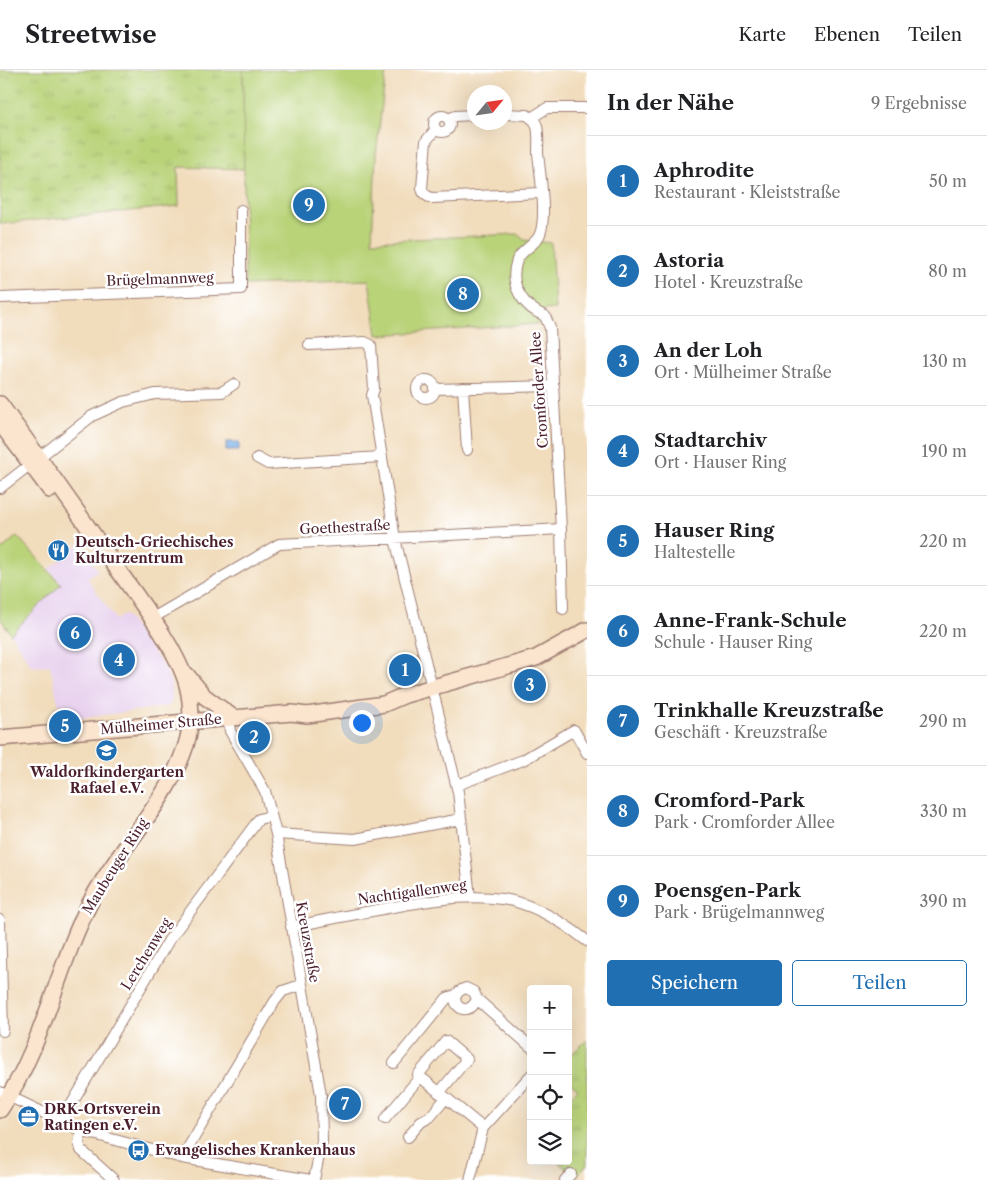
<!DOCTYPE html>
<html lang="de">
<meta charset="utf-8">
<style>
body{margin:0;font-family:"Libre Caslon Text",serif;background:#f6f6f6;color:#202124}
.controls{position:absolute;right:15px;bottom:15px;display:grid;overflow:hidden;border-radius:5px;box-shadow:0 5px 20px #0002}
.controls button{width:45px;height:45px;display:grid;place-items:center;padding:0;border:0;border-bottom:1px solid #e0e0e0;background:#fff;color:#202124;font:25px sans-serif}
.compass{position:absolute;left:467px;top:15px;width:45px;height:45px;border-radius:50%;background:#fff;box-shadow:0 5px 20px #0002;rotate:61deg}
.you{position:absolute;left:361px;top:652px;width:18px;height:18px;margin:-12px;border:4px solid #fff;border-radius:50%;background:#1a73e8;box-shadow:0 0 0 8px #1a73e833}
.badge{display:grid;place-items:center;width:32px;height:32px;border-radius:50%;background:#1f6fb2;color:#fff;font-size:16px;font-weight:700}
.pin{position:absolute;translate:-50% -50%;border:2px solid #fff;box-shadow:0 1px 5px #0006}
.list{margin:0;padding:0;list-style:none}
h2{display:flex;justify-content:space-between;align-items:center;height:65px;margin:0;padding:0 20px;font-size:21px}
h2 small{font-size:16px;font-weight:400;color:#757577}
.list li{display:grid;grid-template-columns:32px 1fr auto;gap:15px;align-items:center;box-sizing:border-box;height:90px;padding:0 20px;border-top:1px solid #e0e0e0}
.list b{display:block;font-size:19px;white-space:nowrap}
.list p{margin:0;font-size:16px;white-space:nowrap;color:#757577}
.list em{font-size:16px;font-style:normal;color:#757577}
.actions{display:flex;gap:10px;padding:15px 20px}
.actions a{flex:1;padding:11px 0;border:1px solid #1f6fb2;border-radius:5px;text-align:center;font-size:18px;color:#1f6fb2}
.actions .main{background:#1f6fb2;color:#fff}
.icon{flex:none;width:28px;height:28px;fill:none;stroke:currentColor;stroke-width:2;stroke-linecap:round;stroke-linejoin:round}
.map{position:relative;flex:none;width:587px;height:1110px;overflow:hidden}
header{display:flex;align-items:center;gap:30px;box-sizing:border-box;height:70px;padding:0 25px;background:#fff;border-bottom:1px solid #e0e0e0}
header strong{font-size:24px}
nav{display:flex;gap:28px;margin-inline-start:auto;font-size:18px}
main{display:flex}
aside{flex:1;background:#fff}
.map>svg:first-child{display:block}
.built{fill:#e8d2ee}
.grass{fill:url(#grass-tufts);stroke:#827952}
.park{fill:#b9d379;stroke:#827952}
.water{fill:url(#water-waves);stroke:#62688a}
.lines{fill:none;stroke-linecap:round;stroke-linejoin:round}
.street-casing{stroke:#9e7e73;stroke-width:12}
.secondary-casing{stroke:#9e7e73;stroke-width:18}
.street{stroke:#fff;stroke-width:10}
.secondary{stroke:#fbe5cf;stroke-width:15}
.labels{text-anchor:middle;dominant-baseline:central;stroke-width:5;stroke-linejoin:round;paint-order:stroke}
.street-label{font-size:14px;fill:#4a1f2b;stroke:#fff}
.poi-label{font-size:14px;font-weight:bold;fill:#4a1f2b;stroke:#fff;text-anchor:start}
</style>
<header>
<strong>Streetwise</strong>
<nav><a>Karte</a><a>Ebenen</a><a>Teilen</a></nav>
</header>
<main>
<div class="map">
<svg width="587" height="1110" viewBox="0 0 587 1110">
<defs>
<pattern id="grass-tufts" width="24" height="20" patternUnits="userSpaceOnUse" patternTransform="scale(1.25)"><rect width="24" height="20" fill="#b9d379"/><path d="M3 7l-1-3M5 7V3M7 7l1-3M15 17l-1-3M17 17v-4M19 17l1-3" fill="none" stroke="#a1b569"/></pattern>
<pattern id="water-waves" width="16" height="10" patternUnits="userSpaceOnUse" patternTransform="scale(1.25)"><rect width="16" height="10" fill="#7ab1e9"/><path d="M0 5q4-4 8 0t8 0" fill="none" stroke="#668fbd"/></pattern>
</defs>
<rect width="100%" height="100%" fill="#fff"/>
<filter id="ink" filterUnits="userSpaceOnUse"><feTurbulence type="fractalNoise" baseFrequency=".02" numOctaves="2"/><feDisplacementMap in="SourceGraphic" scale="10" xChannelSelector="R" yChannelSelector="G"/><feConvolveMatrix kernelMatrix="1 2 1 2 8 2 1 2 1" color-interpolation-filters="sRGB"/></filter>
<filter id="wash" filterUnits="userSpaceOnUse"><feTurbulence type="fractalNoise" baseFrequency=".0096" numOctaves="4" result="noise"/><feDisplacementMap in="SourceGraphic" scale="20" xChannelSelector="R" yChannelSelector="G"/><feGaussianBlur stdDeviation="1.12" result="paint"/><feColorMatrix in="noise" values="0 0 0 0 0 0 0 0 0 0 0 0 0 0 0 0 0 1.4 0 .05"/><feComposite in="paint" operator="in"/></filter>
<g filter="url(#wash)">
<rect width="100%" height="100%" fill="#f1dcbb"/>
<!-- built -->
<path class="built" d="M79,474L98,500L87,508L116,550L125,544L165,598L171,614L172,629L169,636L62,651L50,595L32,597L11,564L61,514L49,499Z"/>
<!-- grass -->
<path class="grass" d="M0,0H243L245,99L178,97L179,136L0,154Z
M587,970V1095L575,1107L557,1091H568V1029L578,1019L568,1010V987Z"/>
<!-- park -->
<path class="park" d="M243,0H386L376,85L372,171L517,164L524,170L551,173L555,239L543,240L539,254L377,265L369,210L245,215Z
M17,466L61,514L11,564L0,548V481Z"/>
<!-- water -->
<path class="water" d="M226,372H239V381H226Z"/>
</g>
<g filter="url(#ink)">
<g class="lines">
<defs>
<path id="street" d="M504,44L527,45C531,48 536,51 537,56C539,65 538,75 538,83C540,104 547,146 540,164C536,175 522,179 517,190C508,215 523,237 545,246L550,258L561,459L563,539
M434 54a8 8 0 1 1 16 0a8 8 0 1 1-16 0Z
M531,48L547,38H587
M448,49L455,46L474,45
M436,59L426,71L422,118C423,124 426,126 432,128L541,123
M0,228L241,219V140
M309,275L365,272L371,275L374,319L372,325L395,469L458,722L470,827
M417 319a9 9 0 1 1 18 0a9 9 0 1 1-18 0Z
M463,318L467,380
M435,319L554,316
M257,388L268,394L381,387
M0,418L92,346L123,332L155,324L222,322L234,314
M151,549L279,474L561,459
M228,648L230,661L265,721L276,764L321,1025L322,1071L314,1110
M457,715L523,690L574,660L587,683
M276,764L355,769L461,749
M0,850L3,961
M291,857C329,849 366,842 404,835C437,830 469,824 502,829C532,833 564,853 587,871
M477,929C466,954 441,926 466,918L474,922L477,929L531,977
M394,993L447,928L456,925
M0,1022L82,1061L182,1088L311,1110
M439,1023L467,989L446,971L418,1005L483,1058
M385,1049L420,1007
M61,1052L169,870L259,749L270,746
M82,1061L79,1073L81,1080L114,1110
M408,1067L421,1052L430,1047L446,1028
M182,1088L275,931L283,921L301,915
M470,1110L483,1058L531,1005
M565,1110L571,1104"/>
<path id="secondary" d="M0,334C40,389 79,444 118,500C140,531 177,579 187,615C192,635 192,656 186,675C168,732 118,779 91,831C56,899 44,976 0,1040
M0,353L50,420
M186,604L204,626L234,648
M0,668L292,643L307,645L384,634L405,625L536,588L587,560"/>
</defs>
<!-- street casing -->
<use href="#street" class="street-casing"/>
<!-- secondary casing -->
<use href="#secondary" class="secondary-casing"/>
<!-- street -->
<use href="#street" class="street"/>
<!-- secondary -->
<use href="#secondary" class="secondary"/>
</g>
</g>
<!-- icons -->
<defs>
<symbol id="restaurant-disc" viewBox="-11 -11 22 22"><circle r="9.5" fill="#1f6fb2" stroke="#fff"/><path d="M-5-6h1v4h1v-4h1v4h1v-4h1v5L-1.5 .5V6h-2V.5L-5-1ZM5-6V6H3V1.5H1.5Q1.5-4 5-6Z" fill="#fff"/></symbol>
<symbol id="school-disc" viewBox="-11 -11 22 22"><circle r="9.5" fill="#1f6fb2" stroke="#fff"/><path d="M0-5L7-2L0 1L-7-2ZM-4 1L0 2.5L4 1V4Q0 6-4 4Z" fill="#fff"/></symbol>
<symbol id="office-disc" viewBox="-11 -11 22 22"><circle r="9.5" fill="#1f6fb2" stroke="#fff"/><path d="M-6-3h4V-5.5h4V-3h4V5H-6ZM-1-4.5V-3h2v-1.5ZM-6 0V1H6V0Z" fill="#fff"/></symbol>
<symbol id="bus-disc" viewBox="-11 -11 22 22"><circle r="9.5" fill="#1f6fb2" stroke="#fff"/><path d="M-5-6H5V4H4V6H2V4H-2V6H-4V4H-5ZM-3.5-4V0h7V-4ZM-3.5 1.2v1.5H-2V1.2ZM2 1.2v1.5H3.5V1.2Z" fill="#fff"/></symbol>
</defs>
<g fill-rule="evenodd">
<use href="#restaurant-disc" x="46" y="468" width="25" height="25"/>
<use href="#school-disc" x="94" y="668" width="25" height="25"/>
<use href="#office-disc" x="16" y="1034" width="25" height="25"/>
<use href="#bus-disc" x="126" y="1068" width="25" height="25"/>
</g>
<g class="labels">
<!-- street labels -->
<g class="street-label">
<text transform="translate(160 209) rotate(-2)">Brügelmannweg</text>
<text transform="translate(539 320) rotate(-94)">Cromforder Allee</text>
<text transform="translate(345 457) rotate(-3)">Goethestraße</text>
<text transform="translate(161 654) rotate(-5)">Mülheimer Straße</text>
<text transform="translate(115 796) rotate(-58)">Maubeuger Ring</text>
<text transform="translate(412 822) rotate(-8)">Nachtigallenweg</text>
<text transform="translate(308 872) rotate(80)">Kreuzstraße</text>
<text transform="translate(146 884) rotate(-58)">Lerchenweg</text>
</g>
<!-- poi labels -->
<g class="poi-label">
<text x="75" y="472">Deutsch-Griechisches<tspan x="75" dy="16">Kulturzentrum</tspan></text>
<text x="107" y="702" text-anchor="middle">Waldorfkindergarten<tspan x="107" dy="16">Rafael e.V.</tspan></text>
<text x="44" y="1039">DRK-Ortsverein<tspan x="44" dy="16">Ratingen e.V.</tspan></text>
<text x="155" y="1080">Evangelisches Krankenhaus</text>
</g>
</g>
</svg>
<div class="controls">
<button>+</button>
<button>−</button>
<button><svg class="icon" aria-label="locate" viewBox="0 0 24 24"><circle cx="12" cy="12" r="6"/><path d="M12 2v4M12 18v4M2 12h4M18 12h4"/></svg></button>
<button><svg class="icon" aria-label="layers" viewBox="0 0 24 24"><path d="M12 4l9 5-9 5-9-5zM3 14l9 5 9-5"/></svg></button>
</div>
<svg class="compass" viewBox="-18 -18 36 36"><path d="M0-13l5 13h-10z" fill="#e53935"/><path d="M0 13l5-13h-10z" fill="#757577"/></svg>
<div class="you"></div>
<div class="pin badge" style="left:405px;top:600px">1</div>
<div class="pin badge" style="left:254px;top:667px">2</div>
<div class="pin badge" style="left:530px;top:615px">3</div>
<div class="pin badge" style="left:119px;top:590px">4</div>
<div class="pin badge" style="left:65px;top:656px">5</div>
<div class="pin badge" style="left:75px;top:563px">6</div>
<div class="pin badge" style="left:345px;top:1034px">7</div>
<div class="pin badge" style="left:463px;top:224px">8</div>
<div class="pin badge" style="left:309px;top:135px">9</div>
</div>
<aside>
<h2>In der Nähe<small>9 Ergebnisse</small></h2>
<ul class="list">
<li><span class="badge">1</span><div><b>Aphrodite</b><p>Restaurant · Kleiststraße</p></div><em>50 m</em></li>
<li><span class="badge">2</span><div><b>Astoria</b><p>Hotel · Kreuzstraße</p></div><em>80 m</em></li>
<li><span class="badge">3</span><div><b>An der Loh</b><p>Ort · Mülheimer Straße</p></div><em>130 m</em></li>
<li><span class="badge">4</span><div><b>Stadtarchiv</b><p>Ort · Hauser Ring</p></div><em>190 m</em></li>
<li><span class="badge">5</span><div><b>Hauser Ring</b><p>Haltestelle</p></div><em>220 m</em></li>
<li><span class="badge">6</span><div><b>Anne-Frank-Schule</b><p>Schule · Hauser Ring</p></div><em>220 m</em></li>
<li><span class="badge">7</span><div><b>Trinkhalle Kreuzstraße</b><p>Geschäft · Kreuzstraße</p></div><em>290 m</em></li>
<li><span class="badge">8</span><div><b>Cromford-Park</b><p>Park · Cromforder Allee</p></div><em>330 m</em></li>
<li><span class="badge">9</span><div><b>Poensgen-Park</b><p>Park · Brügelmannweg</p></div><em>390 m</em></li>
</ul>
<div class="actions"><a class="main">Speichern</a><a>Teilen</a></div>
</aside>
</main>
